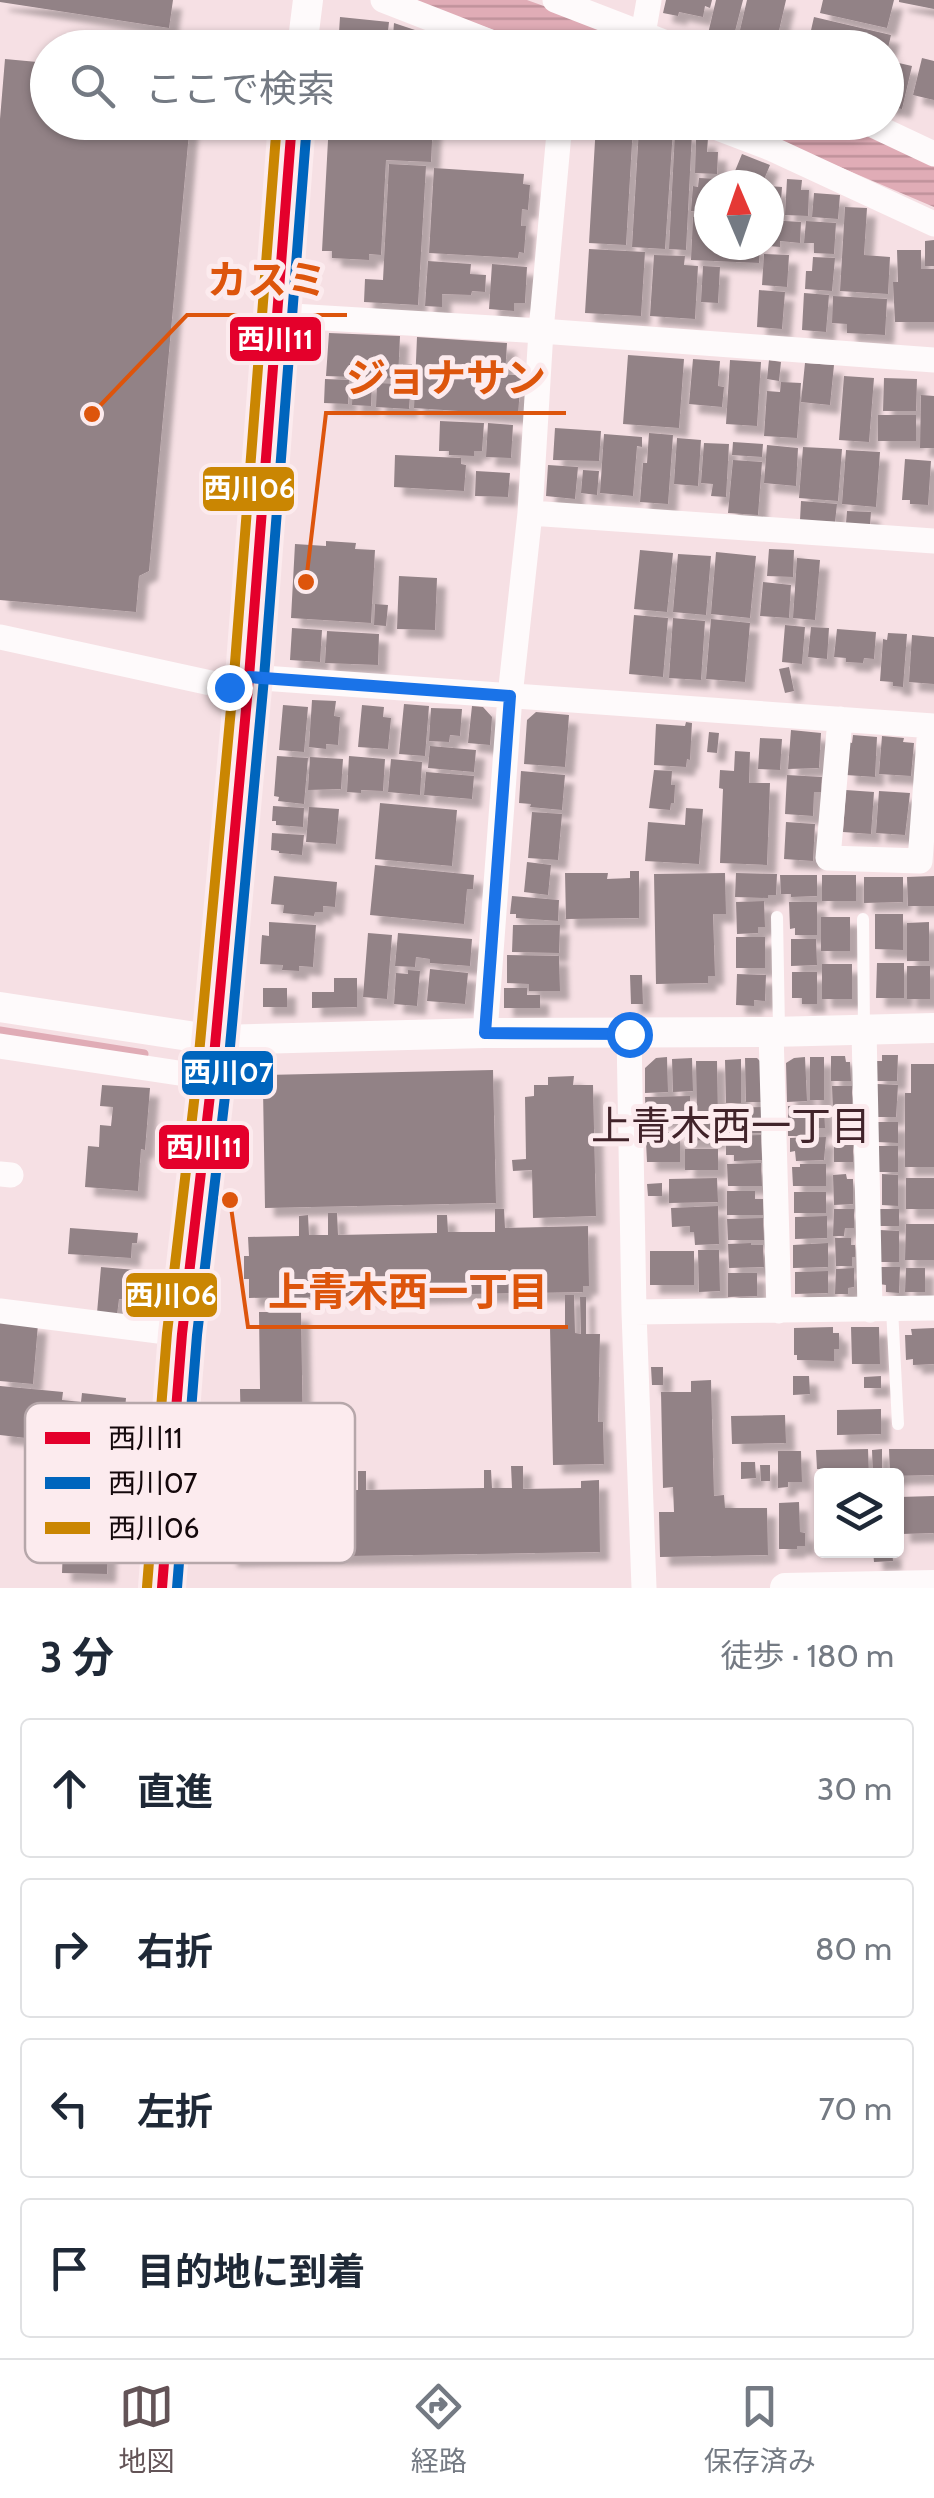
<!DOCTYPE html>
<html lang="ja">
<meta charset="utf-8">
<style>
body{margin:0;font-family:Cabin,"Noto Sans JP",sans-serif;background:#f6f6f7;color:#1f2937}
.controls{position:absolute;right:30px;bottom:30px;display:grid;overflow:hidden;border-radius:10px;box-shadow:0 2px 8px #0004}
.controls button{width:90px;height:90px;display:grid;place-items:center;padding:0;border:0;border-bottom:2px solid #e0e1e3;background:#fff;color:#1f2937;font:50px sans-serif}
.compass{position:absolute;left:694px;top:170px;width:90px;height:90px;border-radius:50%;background:#fff;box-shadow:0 2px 8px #0004;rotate:358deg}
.stop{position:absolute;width:30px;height:30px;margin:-22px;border:8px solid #1a73e8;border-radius:50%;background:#fff}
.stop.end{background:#1a73e8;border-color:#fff;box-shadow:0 2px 10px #0008}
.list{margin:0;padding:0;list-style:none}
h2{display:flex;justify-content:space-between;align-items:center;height:130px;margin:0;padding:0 40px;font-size:42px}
h2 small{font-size:32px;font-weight:400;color:#747a83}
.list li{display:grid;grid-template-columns:65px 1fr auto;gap:30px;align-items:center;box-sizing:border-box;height:140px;margin:0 20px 20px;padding:0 20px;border:2px solid #e0e1e3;border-radius:10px}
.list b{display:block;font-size:38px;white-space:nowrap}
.list em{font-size:32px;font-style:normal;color:#747a83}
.icon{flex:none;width:55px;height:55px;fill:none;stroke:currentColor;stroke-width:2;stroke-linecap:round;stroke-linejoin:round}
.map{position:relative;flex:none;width:934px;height:1588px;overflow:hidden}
.search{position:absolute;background:#fff;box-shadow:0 2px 8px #0004;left:30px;right:30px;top:30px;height:110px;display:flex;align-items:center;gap:25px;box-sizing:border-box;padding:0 35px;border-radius:55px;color:#747a83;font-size:38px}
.sheet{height:770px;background:#fff}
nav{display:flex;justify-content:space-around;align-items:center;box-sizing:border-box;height:140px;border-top:2px solid #e0e1e3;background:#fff;font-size:28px;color:#747a83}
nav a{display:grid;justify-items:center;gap:5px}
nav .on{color:#635457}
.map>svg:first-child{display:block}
.water{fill:url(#water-rules)}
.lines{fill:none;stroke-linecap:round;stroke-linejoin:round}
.stream{stroke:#e0acb6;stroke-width:9}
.building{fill:#928286;filter:url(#shadow)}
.service{stroke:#fefafb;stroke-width:12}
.minor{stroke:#fefafb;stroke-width:25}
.tertiary{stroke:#fefafb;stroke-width:30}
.bus-1-casing{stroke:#fcebee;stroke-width:18}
.bus-2-casing{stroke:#fcebee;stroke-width:18}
.bus-3-casing{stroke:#fcebee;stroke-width:18}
.bus-1{stroke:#e4002b;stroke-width:10}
.bus-2{stroke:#0065bd;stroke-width:10}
.bus-3{stroke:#ca8602;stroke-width:10}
.route{stroke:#1a73e8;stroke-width:12}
.labels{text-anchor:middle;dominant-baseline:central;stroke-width:10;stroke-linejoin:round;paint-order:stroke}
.neighbourhood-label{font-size:40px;fill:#41232a;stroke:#fcebee}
.key{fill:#fcebee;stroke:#b6a7aa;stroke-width:2.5}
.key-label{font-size:28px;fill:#14080b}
.leader{fill:none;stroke:#dd550c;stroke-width:4}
.callout-dot{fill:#dd550c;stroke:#fcebee;stroke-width:4}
.callout-label{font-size:40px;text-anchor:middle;font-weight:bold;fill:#dd550c;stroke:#fcebee;stroke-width:10;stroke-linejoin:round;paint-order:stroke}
.line-badge{stroke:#fcebee;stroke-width:4}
.badge-label{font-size:28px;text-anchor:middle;font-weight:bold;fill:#fff}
</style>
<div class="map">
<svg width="934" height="1588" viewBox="0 0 934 1588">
<defs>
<pattern id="water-rules" width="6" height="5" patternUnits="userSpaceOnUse" patternTransform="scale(2.5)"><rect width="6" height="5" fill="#e0acb6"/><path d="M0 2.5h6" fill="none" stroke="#bf929b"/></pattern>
<filter id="shadow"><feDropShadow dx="9" dy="9" stdDeviation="2.5" flood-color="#0004"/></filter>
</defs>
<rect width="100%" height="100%" fill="#f6e0e4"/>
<!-- water -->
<path class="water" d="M411,0H527L658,47H540Z
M736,123H846L934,163V207Z"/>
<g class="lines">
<!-- stream -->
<path class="stream" d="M0,1031L144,1054"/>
</g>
<!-- building -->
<path class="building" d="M0,0H173L169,28L0,2Z
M666,0H712L710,8L705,6L703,17L679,12L678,16L663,13Z
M716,0H743L732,43L707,38Z
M747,0H786L775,48H756L737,43Z
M823,0H894L887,28L820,13Z
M899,0H934V9L899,2Z
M340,17L389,22L386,48H338Z
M814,17L891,35L888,48H807Z
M394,23L436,37V48H392Z
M922,58L934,61V100L913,95Z
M5,59L48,63V122H190L149,571L139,576L136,612L0,600V119Z
M890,61L912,66L902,109L886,106V76Z
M329,122H433L431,162L386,160L381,255L369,254V260L332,258V251H322Z
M596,124L633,126L626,245L589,243Z
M639,128L673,130L665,249L632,247Z
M675,132L692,133L686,250L669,249Z
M696,138H708L707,152H718L717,174L695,173Z
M742,154L770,165L763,182L735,171Z
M389,164L426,166L418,305L364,302L365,279L383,280Z
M434,168L524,174L523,184L530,185L528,210L522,209L521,226H526L524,253L519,252L518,258L429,253Z
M699,178L721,179L720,185H709V209L704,208V212L691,211L693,186L698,187Z
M787,179L802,180L801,190H809L808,216L785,215Z
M769,186L782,187L780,216H769Z
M814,193L840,195L838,219L812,217Z
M845,207L867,208L864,255L890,257L888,294L840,291Z
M693,217H709V245H760L759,263L691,260Z
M769,220L801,222L800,243L780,241V247L769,246Z
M806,221L836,223L834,254L814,253V243H804Z
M934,240V266H925V241Z
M589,249L645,252L641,316L585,313Z
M897,250H921V269H934V322H895L893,282H898Z
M764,254L789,255L787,287L762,285Z
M654,255L685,256L684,265L698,266L695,319L650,316Z
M813,257L835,258L832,291L805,289L806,271H812Z
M428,261L471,264L470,274L486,275L485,292L472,291L471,295L442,294V307L425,306Z
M492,264L527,267L525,303H514V311L489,309Z
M703,266L720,267L718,303L701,302Z
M759,290L785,292L782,329L757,327Z
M804,293L829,295L826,332L802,330Z
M833,296L887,299L885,335L847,333V324L832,323Z
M329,333L400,336L398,379L326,376Z
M417,337L507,343L505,375H521L518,415L414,408Z
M628,355L684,359L679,428L623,424Z
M693,359L720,361L718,386L724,387L722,407L689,404Z
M730,360L761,362L757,426L726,424Z
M769,360L781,362L779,381L767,379Z
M805,363L834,365L830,405L801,402Z
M403,364H412L409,409L376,407L377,383L401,384Z
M844,376L874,378L869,442L839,440Z
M884,378L917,379L916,411H883Z
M325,379L349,380L348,404L324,403Z
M353,381L372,382L371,406L352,405Z
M781,382L801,383L797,438L764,436L767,391L780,392Z
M921,395L934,396V448H920Z
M878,415H916V441H878Z
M440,421L484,423L482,451H474V456L449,455V451H439Z
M488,423L513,425L511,458L486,457Z
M555,428L601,431L599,461L553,460Z
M649,433L673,435L668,504L640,502L643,463H647Z
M604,434L642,437V447L637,446L633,496L600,493Z
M677,438L701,440L698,486L674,484Z
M733,442L763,444L762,457L732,455Z
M704,443L729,444L726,497L711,496L713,484L701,483Z
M767,445L798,448L796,486L764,483Z
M803,447L842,449L838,501L799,498Z
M846,450L880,452L876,507L842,504Z
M395,455L461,458V464L466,465L464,491L394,487Z
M905,459L931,461L928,505L910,504V500H902Z
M733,460L762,462L758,515L728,513Z
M548,465L578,467L575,499L546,496Z
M583,470L599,471L597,495L581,493Z
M476,471L510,473L508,497L475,496Z
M801,501L837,504L835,522L800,520Z
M847,511L871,512L870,525L846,523Z
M326,541L356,543L355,549L375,550L371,623L291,618L295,544L326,546Z
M769,549L794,550L793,577L767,576Z
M640,550L673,553L667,612L634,609Z
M716,552L756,556L750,618L711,614Z
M678,554L711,556L706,615L673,612Z
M797,558L820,560L815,620L793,618Z
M399,576L437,578L435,630L397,629Z
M763,582L791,585L789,618L760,616Z
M375,604L388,605L386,626L374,625Z
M634,615L668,618L663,677L629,674Z
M673,618L705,621L701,680L669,678Z
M711,619L750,623L745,682L706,679Z
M785,625L805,627L802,664L782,662Z
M811,627L829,628L827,659L808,657Z
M292,628L322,630L320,662L290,660Z
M837,629L876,632L874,659L864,658L863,663L846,662V658L834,657Z
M327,631L379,634L378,665L325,663Z
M888,633L907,634L903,687L893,686V682L880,681L883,639L887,640Z
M912,635L934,637V684L909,682Z
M789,667L794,691L785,693L779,669Z
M312,700L336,701L334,716L340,717L338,745L326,744V749L309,747Z
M404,704L429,706L425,756L399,754Z
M283,705L308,707L304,752L279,750Z
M362,705L384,707L383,717L391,718L388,749L358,747Z
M472,706L483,707L492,717L490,745L468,743Z
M431,708L462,709L460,736L450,735L449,742L429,741Z
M536,712L569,715L565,767L524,764L527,720Z
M686,722L692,723L690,760L687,759L686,767L654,765L656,724L685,726Z
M791,730L821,733L819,768L788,769Z
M709,732L719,733L717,753L707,752Z
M853,735L877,737L875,777L846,775L848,742L852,743Z
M882,736L904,738L903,742L914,743L911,776L879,774Z
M760,738L782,739L780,770L758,769Z
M430,746L476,750L474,772L428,768Z
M735,751L750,752L749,783H770L767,865L720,863L723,789L719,788L720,770L734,771Z
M277,756L308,758L304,804L278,801L279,797L274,796Z
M349,756L385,759L383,791L361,790V793L347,792Z
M310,757L343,759L341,789L308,790Z
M391,759L422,762L420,795L388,792Z
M654,770L672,771L671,785H675L674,803H671L670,810L649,808Z
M521,771L565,775L562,810L530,807L531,804L519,803Z
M426,772L474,776L472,799L424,795Z
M787,775L822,777L821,792H814L813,816L785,814Z
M846,790L874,792L871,834L843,832Z
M879,791L910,793L905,835L876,833Z
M380,803L457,810L452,866L375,859Z
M273,806L304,808L303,827L276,825V821H272Z
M309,807L339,809L336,844L306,842Z
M686,808L703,809L699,864L645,861L648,822L685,825Z
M532,812L562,814L558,860L528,858Z
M786,822L815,824L813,861L784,859Z
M272,833L304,835L302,855L279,853V851L271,850Z
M527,862L551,865L548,895L524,892Z
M375,865L474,875L473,889H467L464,924L370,915Z
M630,871H639V918L566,919L565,873H608L607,879L630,878Z
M725,873L726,914H713L715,976H708V983L656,984L654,874Z
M736,873L777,874L776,895H768V898L735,897Z
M780,875H817V896L791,897V894H781Z
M822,875H856V901H822Z
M274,876L337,882L335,907L323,906V912H315L314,916L283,913L284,905L271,904Z
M934,876V906H908L907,877Z
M864,877H903V902L864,903Z
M512,896L559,900L558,921L516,918V914H510Z
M764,901L765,927H758V933L737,934L736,902Z
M789,902H817V935H795V928L790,929Z
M875,914H903V950L875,949Z
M821,917H850V951H821Z
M269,922L316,925L313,967L299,966V971L282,970L283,965L260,964L262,935L269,936Z
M929,922V961H907V923Z
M513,925H560L559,953L512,952Z
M368,933L392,935L387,999L363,997Z
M398,933L472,939L470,966L430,963V959L416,957L415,967L395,966Z
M736,937H765V968H736Z
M791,939H816L817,965L791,966Z
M507,955L559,956L560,991H529V984L507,983Z
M877,963H904V998H876Z
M822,964H852V999H822Z
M907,966H930V999H907Z
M430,969L468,973L465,1004L427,1001Z
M408,970L420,971L417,1006L394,1004L396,973L408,974Z
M792,972H817V1004H802V998H792Z
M737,974L766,975L765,1001L754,1000V1006L736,1005Z
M630,975H642L643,1004H631Z
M334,978H357V1007L312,1008V992H334Z
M263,988H287V1007H263Z
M504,988H527V995H540V1008H504Z
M882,1055H898L897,1081H875L876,1061H882Z
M831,1056H845L846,1062H850L851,1081H831Z
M667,1057L668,1092L645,1093V1068L656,1058Z
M805,1057L807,1101L787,1102L786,1063L794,1058Z
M810,1057H824V1100H810Z
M692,1058L693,1091L673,1092L672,1059Z
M745,1058H757L760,1061L761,1102H746Z
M741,1059V1103H726L725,1060Z
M696,1061H717L718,1117H697Z
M911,1064H934V1167H905V1093H911Z
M493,1070L496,1203L265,1208L263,1089H265V1075Z
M574,1076L573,1085H593L596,1216L533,1218L532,1170L513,1171L512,1160L526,1159L525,1097L534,1096V1085H548V1077Z
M877,1084L898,1085L896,1117H876Z
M102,1085L150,1088L145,1150L141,1149L138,1191L85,1187L88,1146L99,1147L100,1125L111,1126L113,1107L100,1106Z
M832,1086H852V1113H833Z
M690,1096V1119L646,1120L645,1097Z
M824,1105L825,1128H818L819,1136H788V1106Z
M762,1107V1133L726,1134L725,1108Z
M833,1116H844L845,1120L853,1119V1140H833Z
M718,1122V1140L684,1141V1123Z
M878,1122H898V1143L877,1142Z
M653,1132H675V1138H680V1162H647L646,1142H653Z
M761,1135L762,1160L734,1161V1155H726V1136Z
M826,1137L824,1160L796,1161L795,1151L790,1152V1138Z
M834,1144H853V1162H834Z
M879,1146H898V1172H879Z
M685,1149H718V1170H685Z
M761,1163L762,1186H728L727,1164Z
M800,1164H826V1186H793L792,1167H800Z
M846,1174L847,1179H853V1204L834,1205L833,1175Z
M882,1174L898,1175V1206L882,1205Z
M717,1178L718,1202L669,1203V1179Z
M906,1178H934V1209H906Z
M662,1183V1196H648L647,1184Z
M727,1191H755V1199H763V1215H727Z
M794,1192H826V1213H794Z
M718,1206L719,1244L695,1245L694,1232H690V1226L672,1227L671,1208Z
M495,1209H504L505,1228L588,1226L589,1286H583V1292L249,1298V1279H244V1256H249L248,1237L299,1236V1216L308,1215L309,1235H328V1213H337L338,1235L437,1233V1215H447L448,1232H495Z
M834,1209H854V1228H845L844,1236H833Z
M879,1209H899V1226H879Z
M827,1216V1238L795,1239V1217Z
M763,1218L764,1240H728L727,1219Z
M906,1224H934V1260H905Z
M70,1228L138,1233L137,1243H132L131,1258L68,1254Z
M880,1230L899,1231V1262H879Z
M835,1238H851V1245H855V1257H852V1266H836Z
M751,1243V1245H763L764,1267L729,1268L728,1244Z
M828,1243V1267L793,1268V1245Z
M698,1250H719L720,1291L699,1292Z
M650,1251H694V1285H650Z
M101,1267L136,1270L133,1300L119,1299L117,1315L97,1313Z
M879,1267H900L899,1293L886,1292V1285L879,1284Z
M854,1268V1287L848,1288V1294H835L836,1269Z
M906,1268H925V1292H905Z
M828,1271V1293L795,1294V1272Z
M728,1273H757V1296L728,1297Z
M565,1295H574L575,1333L581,1334L580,1297H586V1334H600L598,1422H603L604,1464L553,1465L550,1327H565Z
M259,1312H301L303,1437H317V1448H300V1471L242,1472L240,1389H260Z
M0,1321L38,1324L33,1384L0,1381Z
M833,1327V1333H839V1349H834V1361L797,1360V1355H794V1328Z
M851,1327H879L880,1364H852Z
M934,1328V1364L913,1365V1359L906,1360L905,1335H912L911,1329Z
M651,1367H663V1385H652Z
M793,1376H809L810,1394L793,1395Z
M881,1376V1388H864V1377Z
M711,1380L714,1496L724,1495L725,1508H767L768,1555L660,1557L659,1512H674L673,1487L663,1488L661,1392H691V1381Z
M0,1386L63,1392L62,1400L81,1402L82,1393L126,1398L124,1421H119L117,1444H111L109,1466L75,1462L76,1445H72L71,1451L25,1446L26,1438L0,1435Z
M881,1409V1434L837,1435V1410Z
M785,1415L786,1443L732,1444L731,1416Z
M868,1449L869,1476H829V1469H817L816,1450Z
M882,1449V1476H873L872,1450Z
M889,1449H934V1475L890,1476Z
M778,1451H801L802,1482H788V1487L778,1488Z
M741,1462H755L756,1478L741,1479Z
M760,1465H770V1481H761Z
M511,1466H523V1489L581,1488V1481L599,1480L600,1552L228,1558V1535H223V1515H227V1493L358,1490V1471H366V1490L484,1488V1470H491L492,1488H512Z
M24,1471L121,1473L120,1509L90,1508L91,1494H82L81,1508L24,1507Z
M934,1496V1533L901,1534L899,1497Z
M799,1502L800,1532L805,1533V1546H797V1549H779V1503Z
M64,1520L109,1522L107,1574L62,1573Z
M873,1550H892L893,1561L874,1562Z"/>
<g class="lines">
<!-- service -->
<path class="service" d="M777,917L779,1029
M863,919L864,1029
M892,1309L898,1424"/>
<!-- minor -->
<path class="minor" d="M383,0L506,48
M555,0L679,48
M643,34L649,0
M702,122L770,148L934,224
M866,122L934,154
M276,315L541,331L934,360
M530,513L934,541
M0,637L229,687L249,677L934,726
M840,719L828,858L920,861L930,726
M864,1029L870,1310
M771,1032L779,1311
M485,1033L510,696L530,513L541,331L560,122
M629,1034L634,1312L644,1588
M0,1046L212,1078
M0,1174L11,1175
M0,1311L182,1334
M634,1312L934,1308"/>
<!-- tertiary -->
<path class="tertiary" d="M302,48L308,0
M0,1007L215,1040L485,1033L771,1032L934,1028
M162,1588L182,1334L212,1078L249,677L292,122
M785,1588L934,1585"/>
<defs>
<path id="bus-1" d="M162,1588L182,1334L212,1078L249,677L292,122"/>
<path id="bus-2" d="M177,1588L197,1335L227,1079L264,678L307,123"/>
<path id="bus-3" d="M147,1587L167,1333L197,1076L234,676L277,122"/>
</defs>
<!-- bus-1 casing -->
<use href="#bus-1" class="bus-1-casing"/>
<!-- bus-2 casing -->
<use href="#bus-2" class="bus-2-casing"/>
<!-- bus-3 casing -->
<use href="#bus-3" class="bus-3-casing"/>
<!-- bus-1 -->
<use href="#bus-1" class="bus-1"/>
<!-- bus-2 -->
<use href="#bus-2" class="bus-2"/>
<!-- bus-3 -->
<use href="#bus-3" class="bus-3"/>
</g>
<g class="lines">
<!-- route -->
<path class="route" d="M229,687L249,677L510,696L485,1033L629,1034"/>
</g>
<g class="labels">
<!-- neighbourhood labels -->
<g class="neighbourhood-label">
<text x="731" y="1125">上青木西一丁目</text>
</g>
</g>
<!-- legend -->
<rect x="25" y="1403" width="330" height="160" rx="15" class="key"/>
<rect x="45" y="1432" width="45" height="12" fill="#e4002b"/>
<rect x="45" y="1477" width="45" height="12" fill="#0065bd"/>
<rect x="45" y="1522" width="45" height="12" fill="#ca8602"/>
<g class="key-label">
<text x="108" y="1448">西川11</text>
<text x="108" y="1493">西川07</text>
<text x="108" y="1538">西川06</text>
</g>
<!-- callouts -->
<path class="leader" d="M92 414L187 315H347M306 582L326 413H566M230 1200L248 1327H568"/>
<g class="callout-dot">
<circle cx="92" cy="414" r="10"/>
<circle cx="306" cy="582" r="10"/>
<circle cx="230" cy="1200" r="10"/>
</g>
<g class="callout-label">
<text x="267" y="294">カスミ</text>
<text x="446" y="392">ジョナサン</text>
<text x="408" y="1306">上青木西一丁目</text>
</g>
<g class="line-badge">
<rect x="228" y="315" width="95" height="48" rx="10" fill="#e4002b"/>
<rect x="201" y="465" width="95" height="48" rx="10" fill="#ca8602"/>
<rect x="180" y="1049" width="95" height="48" rx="10" fill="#0065bd"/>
<rect x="157" y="1123" width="94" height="48" rx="10" fill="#e4002b"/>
<rect x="124" y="1271" width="95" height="48" rx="10" fill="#ca8602"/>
</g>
<g class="badge-label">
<text x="275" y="349">西川11</text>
<text x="249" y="498">西川06</text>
<text x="228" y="1082">西川07</text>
<text x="204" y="1157">西川11</text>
<text x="171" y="1305">西川06</text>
</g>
</svg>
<div class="controls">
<button><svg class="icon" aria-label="layers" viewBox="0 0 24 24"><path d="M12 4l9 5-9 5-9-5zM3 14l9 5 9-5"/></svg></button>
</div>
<svg class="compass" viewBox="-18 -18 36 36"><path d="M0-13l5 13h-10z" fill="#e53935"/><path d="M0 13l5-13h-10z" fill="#747a83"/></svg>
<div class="stop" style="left:629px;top:1034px"></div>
<div class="stop end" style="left:229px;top:687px"></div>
<div class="search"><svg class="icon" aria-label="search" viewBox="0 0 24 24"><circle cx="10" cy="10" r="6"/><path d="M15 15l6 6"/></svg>ここで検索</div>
</div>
<section class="sheet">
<h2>3 分<small>徒歩 · 180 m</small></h2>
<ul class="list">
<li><svg class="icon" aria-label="ahead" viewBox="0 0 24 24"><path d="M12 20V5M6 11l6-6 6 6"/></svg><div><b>直進</b></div><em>30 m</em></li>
<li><svg class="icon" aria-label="right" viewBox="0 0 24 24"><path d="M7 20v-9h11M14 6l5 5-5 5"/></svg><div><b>右折</b></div><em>80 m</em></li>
<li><svg class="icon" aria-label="left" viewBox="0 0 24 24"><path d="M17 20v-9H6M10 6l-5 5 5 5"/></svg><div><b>左折</b></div><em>70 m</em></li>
<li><svg class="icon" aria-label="arrive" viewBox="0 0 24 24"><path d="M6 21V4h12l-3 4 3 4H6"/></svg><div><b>目的地に到着</b></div></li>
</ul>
</section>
<nav>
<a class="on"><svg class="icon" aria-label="map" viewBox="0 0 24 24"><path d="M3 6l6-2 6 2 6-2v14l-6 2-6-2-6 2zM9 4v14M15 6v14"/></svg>地図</a>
<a><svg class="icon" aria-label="directions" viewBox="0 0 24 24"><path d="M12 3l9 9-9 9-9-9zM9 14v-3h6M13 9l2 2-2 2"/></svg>経路</a>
<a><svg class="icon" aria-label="saved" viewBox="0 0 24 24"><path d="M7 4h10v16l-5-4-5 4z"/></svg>保存済み</a>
</nav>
